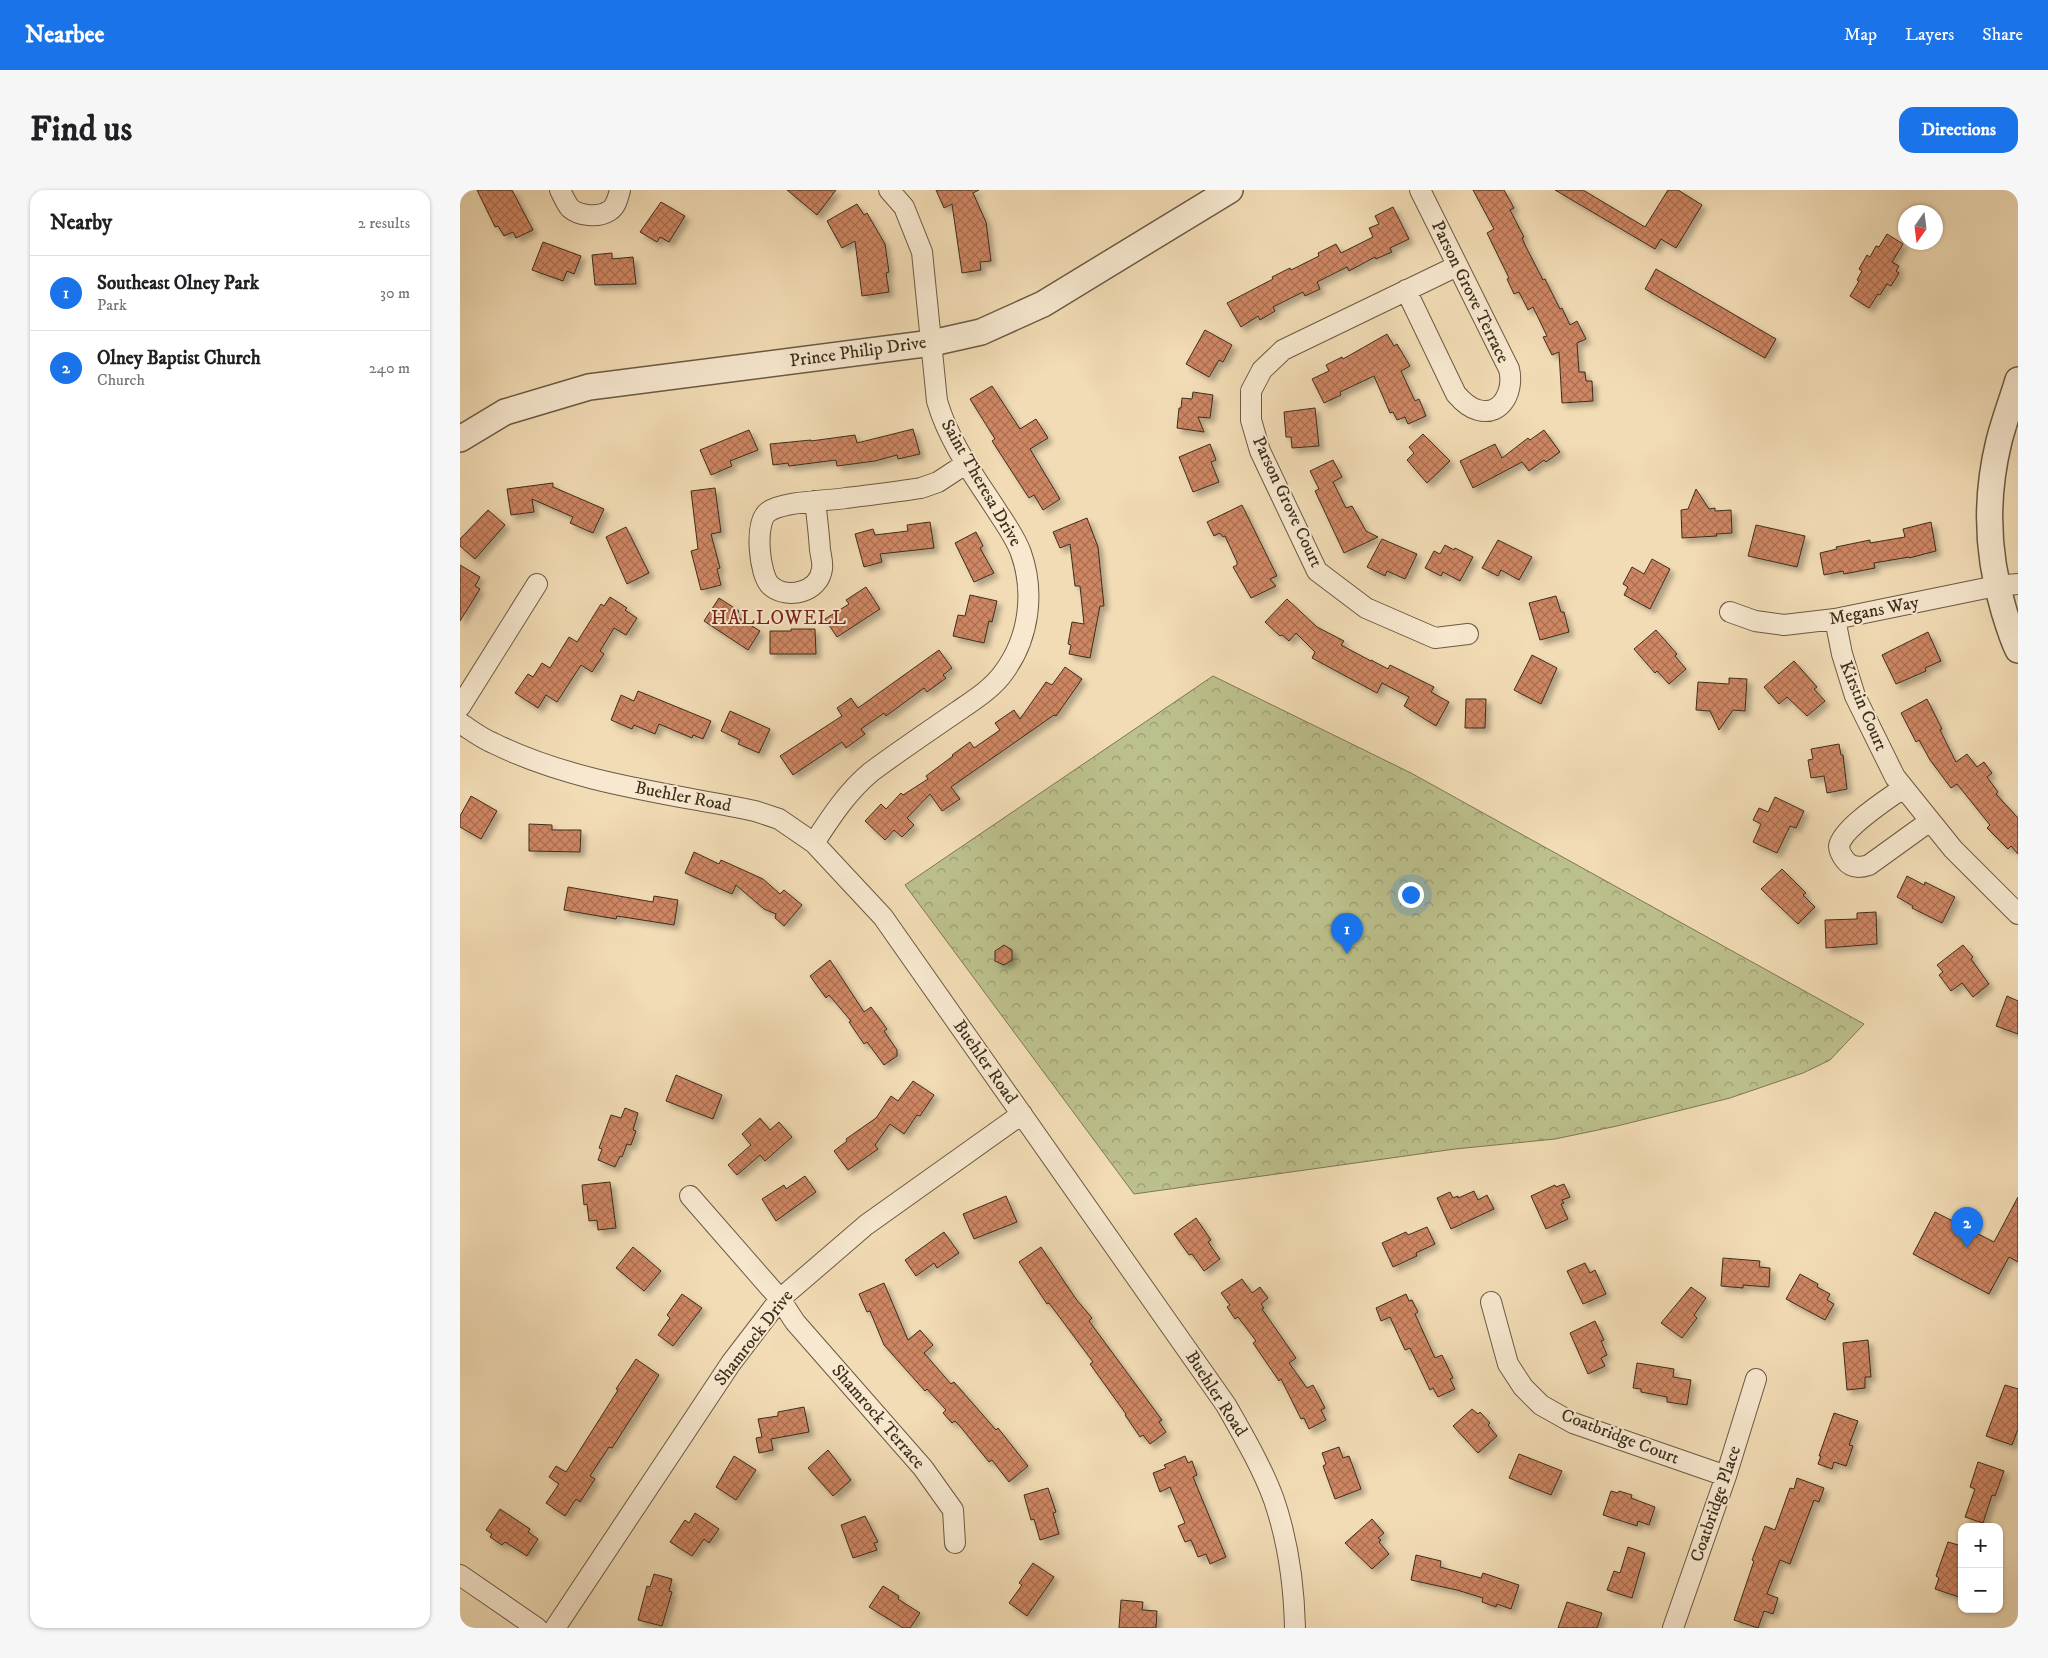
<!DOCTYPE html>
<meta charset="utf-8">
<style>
body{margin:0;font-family:"IM FELL DW Pica",serif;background:#f6f6f6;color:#202124}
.controls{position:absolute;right:15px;bottom:15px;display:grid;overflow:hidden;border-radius:10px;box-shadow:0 1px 4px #0004}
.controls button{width:45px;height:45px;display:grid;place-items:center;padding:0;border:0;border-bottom:1px solid #e0e0e0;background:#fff;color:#202124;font:25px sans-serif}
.compass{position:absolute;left:1438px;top:15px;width:45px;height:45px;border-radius:50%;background:#fff;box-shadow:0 1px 4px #0004;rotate:194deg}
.you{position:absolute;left:950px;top:704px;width:18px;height:18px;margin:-12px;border:4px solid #fff;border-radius:50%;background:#1a73e8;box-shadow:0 0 0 8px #1a73e833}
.badge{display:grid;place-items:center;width:32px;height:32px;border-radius:50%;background:#1a73e8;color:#fff;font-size:16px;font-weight:700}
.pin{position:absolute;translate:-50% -41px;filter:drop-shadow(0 1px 2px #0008)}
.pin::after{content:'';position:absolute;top:26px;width:18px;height:15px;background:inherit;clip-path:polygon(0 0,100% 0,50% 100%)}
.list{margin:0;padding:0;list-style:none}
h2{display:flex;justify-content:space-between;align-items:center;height:65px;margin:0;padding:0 20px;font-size:21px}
h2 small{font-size:16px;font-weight:400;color:#757577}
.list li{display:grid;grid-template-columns:32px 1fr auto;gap:15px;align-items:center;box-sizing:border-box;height:75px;padding:0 20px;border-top:1px solid #e0e0e0}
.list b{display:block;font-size:19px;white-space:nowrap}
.list p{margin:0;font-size:16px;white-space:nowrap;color:#757577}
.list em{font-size:16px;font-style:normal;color:#757577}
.map{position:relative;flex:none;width:1558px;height:1438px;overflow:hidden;border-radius:15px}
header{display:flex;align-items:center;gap:30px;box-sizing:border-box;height:70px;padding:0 25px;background:#1a73e8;color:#fff}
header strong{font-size:24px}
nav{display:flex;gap:28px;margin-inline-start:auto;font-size:18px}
.intro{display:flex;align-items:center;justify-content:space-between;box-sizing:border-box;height:120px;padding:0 30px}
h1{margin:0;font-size:35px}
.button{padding:12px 22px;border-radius:15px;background:#1a73e8;color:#fff;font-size:18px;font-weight:700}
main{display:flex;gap:30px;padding:0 30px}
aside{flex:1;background:#fff;border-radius:15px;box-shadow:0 1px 4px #0004}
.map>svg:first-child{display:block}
.forest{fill:url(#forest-crowns);stroke:#7d7754}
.building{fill:url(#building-cross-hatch);stroke:#3e2e1c;filter:url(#shadow)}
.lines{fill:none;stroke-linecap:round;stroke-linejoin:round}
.minor-casing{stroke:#6b5a42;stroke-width:22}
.tertiary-casing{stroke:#6b5a42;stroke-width:28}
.minor{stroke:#f7e8cf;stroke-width:20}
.tertiary{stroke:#f7e8cf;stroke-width:25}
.labels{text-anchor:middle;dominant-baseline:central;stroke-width:4;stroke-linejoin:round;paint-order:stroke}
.street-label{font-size:18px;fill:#3e2e1c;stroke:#f7e8cf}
.neighbourhood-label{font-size:19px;letter-spacing:1px;fill:#7a1f14;stroke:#f7e8cf}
</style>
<header>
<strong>Nearbee</strong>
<nav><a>Map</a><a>Layers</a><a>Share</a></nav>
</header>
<div class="intro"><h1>Find us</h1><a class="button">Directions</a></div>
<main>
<aside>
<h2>Nearby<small>2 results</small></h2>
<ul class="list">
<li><span class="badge">1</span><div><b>Southeast Olney Park</b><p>Park</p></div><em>30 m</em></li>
<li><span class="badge">2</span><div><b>Olney Baptist Church</b><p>Church</p></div><em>240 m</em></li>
</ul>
</aside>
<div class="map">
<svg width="1558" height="1438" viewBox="0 0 1558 1438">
<defs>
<pattern id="forest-crowns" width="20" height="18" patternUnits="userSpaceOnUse" patternTransform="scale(1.25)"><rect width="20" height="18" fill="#bcc08c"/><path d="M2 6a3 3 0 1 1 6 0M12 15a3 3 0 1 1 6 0" fill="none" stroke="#9a9c72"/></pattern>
<pattern id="building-cross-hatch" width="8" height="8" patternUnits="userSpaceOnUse" patternTransform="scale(1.25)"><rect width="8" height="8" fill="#cf8663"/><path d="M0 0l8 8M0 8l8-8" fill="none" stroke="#a96e51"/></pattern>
<filter id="shadow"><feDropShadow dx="4.5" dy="4.5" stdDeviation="2.5" flood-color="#0004"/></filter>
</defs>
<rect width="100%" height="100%" fill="#f2dcb5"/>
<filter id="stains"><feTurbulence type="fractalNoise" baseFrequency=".004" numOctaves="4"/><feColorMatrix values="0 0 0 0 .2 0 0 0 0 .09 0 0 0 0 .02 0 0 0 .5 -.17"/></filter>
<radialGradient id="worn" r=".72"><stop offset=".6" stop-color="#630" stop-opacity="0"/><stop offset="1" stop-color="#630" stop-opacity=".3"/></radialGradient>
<!-- forest -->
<path class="forest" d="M753,486L951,583L1404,834L1370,870L1343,883L1270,908L1157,936L1095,949L995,959L674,1004L445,695Z"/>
<!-- building -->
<path class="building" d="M17,0H52L73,40L56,48L53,42L44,46L38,36L35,37Z
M327,0H376L357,25Z
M476,0H519L513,3L526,32L531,71L520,72L521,80L502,83L492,14L484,18Z
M1013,0H1044L1054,18L1050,20L1064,47L1062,48L1066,57L1083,90L1085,89L1100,119L1102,118L1110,135L1117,131L1126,149L1117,153L1119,182H1125L1126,191H1132L1133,211L1102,213L1099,162L1092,165L1083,147L1087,146L1073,117L1068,120L1059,102L1054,104L1047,89L1049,88L1027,43L1034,39Z
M1095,0H1123L1185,37L1208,0H1218L1242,15L1216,58L1201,49L1195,59Z
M201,12L225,26L209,52L200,47L197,52L180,42Z
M397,14L404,25L407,23L425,54L429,82L426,83L429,102L402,106L395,51L382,58L367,31Z
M933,17L949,49L930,58L932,62L916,69L915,67L889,81L887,77L857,92L860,99L845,106L843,102L813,117L815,121L800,130L798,126L781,137L767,113L813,89L812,87L830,78L831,80L859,66L858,63L876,54L881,63L913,47L909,38L919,34L915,26Z
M1427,44L1443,54L1432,72L1439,76L1436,81L1439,83L1431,96L1427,94L1420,105L1418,104L1409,118L1390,106L1399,91L1397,90L1402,81L1399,79L1407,65L1410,67L1416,56L1419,57Z
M83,52L121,66L114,84L107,81L103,91L72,80Z
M152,63V69L173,67L176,94L135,95L132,65Z
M1196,79L1316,149L1305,168L1185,99Z
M745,140L772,155L763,172L759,170L749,187L726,174Z
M927,144L934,156L937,154L950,176L941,181L955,211L959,209L966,226L948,234L945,227L937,230L933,222L930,223L914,186L880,202L881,205L864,213L852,189L869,181L866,175L882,167L883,169Z
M532,196L560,239L576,229L588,248L570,259L600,309L583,320L574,305L569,308L532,251L535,249L510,209Z
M733,202L753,205L750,228L738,227L744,242L717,238L719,218H721L722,208L732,209Z
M855,218L859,256L832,258L831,247H826L824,222Z
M453,239L460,264L438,269L437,265L415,271L377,276L376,270L329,276L328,273L313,275L310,254L351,250V251L395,245L397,253Z
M289,240L298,260L270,271L272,276L251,285L240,260Z
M1084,240L1100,262L1086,272L1084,270L1069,281L1062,272L1013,298L1000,271L1035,254L1042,268L1068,248L1070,250Z
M963,244L990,271L967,293L947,270L954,263L949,257Z
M750,254L756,270L751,272L759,292L733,302L719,267Z
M873,270L882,287L873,292L886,318L892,316L906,341L918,347L884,363L855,301L859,299L850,281Z
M93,293V297L144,319L133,343L110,333L113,327L72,309L74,322L51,325L47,299Z
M255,298L261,342L251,344L260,378L257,379L261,395L241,400L231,361L238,359L231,301Z
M1236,299L1249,319L1255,318V321L1271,320L1272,343L1256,344L1257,346L1222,348L1221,320L1228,319Z
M782,315L817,386L810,389L816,396L791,408L773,377L777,375V372L765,346L763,347L760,343L754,346L747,332Z
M28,320L45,335L15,369L0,356V349Z
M627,328L638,357L644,416H640L630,468L609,464L611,455L608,454L612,432L624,434L620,396H615L610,354L600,358L593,342Z
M470,332L474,358L420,364L422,372L404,377L395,344L413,339L415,345L448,341L447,335Z
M1471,332L1476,361L1449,368V367L1414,373L1415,378L1384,384L1383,381L1364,385L1360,363L1377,359L1376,357L1410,350V353L1445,347L1443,339Z
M1296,335L1345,346L1337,377L1288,366Z
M166,337L189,383L167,394L146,347Z
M516,342L523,356L520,358L534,383L514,392L495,353Z
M922,349L957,364L945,389L927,381L925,386L907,377Z
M1038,350L1072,367L1059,390L1041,380L1038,386L1022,378Z
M985,355L994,360L995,358L1013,367L1000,391L983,382L981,386L965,378L974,361L980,364Z
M1192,369L1210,379L1190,419L1164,405L1168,397L1163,394L1172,377L1184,384Z
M0,375L20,387L15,396L20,399L0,431Z
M406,397L420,419L377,447L365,429L389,414L386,410Z
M510,405L537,411L532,432L529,431L524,453L493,446L498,425L505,426Z
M1096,406L1101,422H1104L1109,442L1080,450L1069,413Z
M150,407L167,418L165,420L177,428L166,445L154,438L140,461L144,464L132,482L121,475L97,512L86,505L78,518L55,503L68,484L73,487L82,473L90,478L109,447L117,452L141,414L144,416Z
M259,408L279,421L276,426L300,441L288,460L244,431Z
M827,409L857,437L884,451L881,455L911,471V470L928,479L930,475L974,497L971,502L989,512L976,536L944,516L949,507L922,493L917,503L852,468L855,462L836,443L829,451L822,445L820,446L805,432Z
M331,439H355L356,464H310V441H331Z
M1196,440L1217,464L1215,466L1226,479L1209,494L1197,481L1195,483L1174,459Z
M1468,442L1481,471L1465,478L1466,481L1436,494L1422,465Z
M479,460L492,478L483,485L486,488L467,502L464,498L426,526L424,523L401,539L405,544L386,558L382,552L333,585L320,566L382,526L377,518L391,508L398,518Z
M1072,465L1097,478L1081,514L1054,500Z
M1334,471L1357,497L1354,499L1365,511L1347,526L1327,507L1319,514L1304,497Z
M605,477L622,489L596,526L594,525L491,597L500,609L482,621L470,604L447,628L454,635L442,647L434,640L425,650L405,631L421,614L426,619L441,603L443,605L468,589L466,586L493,566L492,565L510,552L514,558L540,540L535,533L554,520L560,529L586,492L592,495Z
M1269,488L1287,489L1285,521L1273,520L1259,540L1250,521L1236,520L1238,492L1269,494Z
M178,501L251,531L243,549L233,545L232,548L199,534L195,544L174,535L172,539L151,530L161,505L174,511Z
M1006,509H1026L1025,538H1005Z
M1467,509L1482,539L1480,540L1496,572L1507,564L1517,577L1524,572L1532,583L1527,587L1538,602L1536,604L1558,628V664L1551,656L1548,659L1527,638L1530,635L1497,594L1491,598L1470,570L1459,550L1456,552L1441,523Z
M270,521L310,539L299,563L278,554L280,550L261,541Z
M1379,554L1381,565H1383L1387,599L1367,603L1364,586L1351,588L1348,570L1353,569L1351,559Z
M11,606L37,621L21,649L0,637V626Z
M1315,607L1344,621L1336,638L1330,636L1317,663L1293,652L1301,634L1293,630L1299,618L1308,622Z
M69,634L92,635V640H121L120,662L69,661Z
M234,662L259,674L261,670L303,689L320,704L324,700L342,715L324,736L315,728L316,724L304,719L276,695L272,704L225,683Z
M1322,679L1346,703L1343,705L1355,717L1338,734L1301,699Z
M1447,686L1464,695L1465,692L1495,707L1482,733L1452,718L1453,716L1437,707Z
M108,697L193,712L194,706L218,710L214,735L157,726L156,729L104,720Z
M1416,722L1417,754L1366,758L1365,730L1397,729V723Z
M544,755L552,760V770L544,775L535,771V761Z
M1503,755L1513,767L1511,769L1529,794L1513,807L1502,793L1491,801L1479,785L1483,782L1477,775Z
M370,770L404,822L411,817L427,839L424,841L437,860V866L424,875L407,852L404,854L389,832L391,831L369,805L366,808L350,786Z
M1547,806L1558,811V844L1536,836Z
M216,885L262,905L253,929L206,911Z
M453,891L474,905L460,926L457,925L444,944L430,934L415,955L418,959L388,980L374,961L387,951L386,949L416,928L431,906L438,911Z
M165,918L178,923L173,940L176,941L171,955L167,954L162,967L160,966L155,977L138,970L142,959L139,958L151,925L161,928Z
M300,928L310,940L319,932L332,947L305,971L300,965L277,985L268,975L291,955L282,944Z
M345,986L356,1002L316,1031L302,1009L324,995L326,999Z
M150,992L156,1038L138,1040L137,1030L129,1031L127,1014L124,1015L122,995Z
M1104,994L1110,1007L1102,1010L1104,1013L1101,1014L1108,1029L1086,1039L1071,1006L1095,995L1096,997Z
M1014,1001L1018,1010L1027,1005L1034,1019L991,1039L977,1008L990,1002L993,1008L998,1006V1008Z
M546,1006L557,1032L514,1049L503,1024Z
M1558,1007V1072L1549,1067L1529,1104L1453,1064L1475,1022L1534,1052Z
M736,1028L751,1050L748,1052L760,1069L744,1081L732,1064L729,1065L714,1044Z
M967,1037L975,1054L956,1063L957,1066L933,1077L922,1053L946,1042L948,1045Z
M484,1042L499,1063L477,1078L474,1073L456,1086L445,1070Z
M173,1057L201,1081L184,1101L156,1078Z
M581,1057L616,1109L632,1128L629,1131L702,1230L699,1232L706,1242L690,1254L683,1245L680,1247L665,1225L666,1224L630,1174L633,1172L589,1113L587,1114L559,1072Z
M1263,1068L1300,1071L1299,1077L1310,1078L1309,1097L1283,1095V1098L1261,1096Z
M1125,1073L1130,1083L1135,1080L1146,1104L1123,1114L1107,1081Z
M1340,1084L1358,1094L1357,1097L1370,1104L1367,1110L1374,1114L1365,1130L1326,1109Z
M782,1089L792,1103L800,1097L808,1108L801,1114L804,1118L802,1119L836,1168L829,1173L847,1198L853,1195L865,1218L861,1220L866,1230L849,1239L844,1228L841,1229L821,1189L819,1191L793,1153L796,1151L778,1127L775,1129L767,1117L770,1115L761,1103Z
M424,1093L448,1150L460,1140L473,1155L464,1163L491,1194L494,1192L536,1240L538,1238L568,1276L549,1292L532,1270L529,1272L499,1235L495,1231L492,1233L483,1223L486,1220L467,1199L465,1201L424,1155L410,1121L407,1122L399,1104Z
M1231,1097L1246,1108L1234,1125L1237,1128L1222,1148L1201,1133Z
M222,1104L242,1118L213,1156L198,1145L210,1128L207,1125Z
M946,1104L949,1111L952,1110L958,1122L955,1124L975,1168L982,1165L993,1188L990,1189L995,1199L978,1207L973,1198L970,1200L950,1158L945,1160L930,1127L921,1131L916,1118Z
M1135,1131L1144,1150L1141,1151L1147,1165L1141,1168L1145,1176L1128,1184L1110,1143Z
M1408,1150L1411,1187H1405V1198L1387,1200L1383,1153Z
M176,1169L199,1185L152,1258L149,1257L130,1286L135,1289L120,1312L116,1309L105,1326L86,1313L99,1294L89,1287L96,1276L106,1282L158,1200L156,1199Z
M1177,1173L1214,1179L1213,1187L1231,1190L1227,1215L1207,1212V1207L1181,1202V1199L1173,1198Z
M1545,1195L1558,1199V1239L1552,1255L1526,1246Z
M344,1217L349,1242L311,1249L313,1260L299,1263L296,1248L302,1247L298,1229L318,1226V1222Z
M1012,1219L1018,1224L1020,1222L1030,1233L1028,1235L1037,1246L1018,1263L993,1236Z
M1374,1223L1398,1231L1389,1255L1393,1256L1386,1276L1374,1272L1372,1279L1358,1274L1361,1266H1359Z
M879,1257L883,1268L889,1266L901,1299L875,1309L863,1276L866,1274L862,1263Z
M368,1260L391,1290L373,1306L348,1278Z
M1059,1264L1102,1281L1091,1305L1049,1288Z
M274,1266L296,1280L276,1310L256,1297Z
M725,1266L728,1273L732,1271L737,1285L733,1287L766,1367L750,1374L746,1364L738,1367L731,1350L725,1352L718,1336L725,1333L710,1297L700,1302L693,1283L706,1278L704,1275Z
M1518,1272L1544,1281L1535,1306L1532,1305L1523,1333L1505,1327L1515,1299L1510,1297Z
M1337,1288L1364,1298L1359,1312L1354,1310L1330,1374L1320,1370L1307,1404L1318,1408L1313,1424L1304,1421L1298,1438L1274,1430L1294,1371L1292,1370L1305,1336L1315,1340L1330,1298L1334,1299Z
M588,1298L596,1322L593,1323L599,1344L580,1350L574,1329L571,1330L564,1305Z
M1151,1301L1158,1303L1159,1301L1172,1305L1171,1308L1195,1317L1189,1335L1178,1331L1177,1336L1143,1325Z
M40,1319L70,1339L68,1342L78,1349L67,1366L45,1352L42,1355L30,1347L32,1344L26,1340Z
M235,1323L259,1339L249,1353L244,1349L232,1366L210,1352L225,1330L229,1333Z
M405,1326L418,1352L414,1353L417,1360L393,1368L381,1335Z
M912,1329L924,1343L918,1348L921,1350L919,1352L929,1364L912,1379L885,1353Z
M1488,1352L1502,1356V1397L1499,1407L1475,1399L1479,1388L1476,1386Z
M1168,1357L1185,1363L1172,1408L1147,1400L1154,1381L1160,1383Z
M956,1365L981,1371L980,1377L1021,1388L1023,1383L1059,1395L1051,1419L1037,1414L1036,1417L1022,1412L1023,1408L997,1400L951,1390Z
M573,1373L594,1387L567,1426L549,1413L562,1395L559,1393Z
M194,1384L212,1389L209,1401L212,1402L202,1436L178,1430L187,1396L190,1397Z
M423,1396L439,1406L438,1409L460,1423L450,1438H443L409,1417Z
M661,1410L683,1412L682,1420L697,1421L696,1438H659Z
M1107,1412L1142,1423L1137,1438H1098Z"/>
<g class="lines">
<defs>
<path id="minor" d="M100,0C103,6 106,13 110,18C119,26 138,28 149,21C156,17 158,8 160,0
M997,76L823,160L802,180L791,201V230L800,261L857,381L906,418L975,448L1008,444
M946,100L996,204C1002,211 1009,218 1018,220C1043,227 1054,199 1049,179L960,0
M355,311C357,327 359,344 360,360C361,366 363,373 362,379C359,402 328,410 311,396C299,386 294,332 308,322C323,311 367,311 386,308C411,305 436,302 461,298L478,292L507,273
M1270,422L1295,431L1324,435L1375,429L1536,396L1558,394
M1375,429L1382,464L1395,506L1435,587L1493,659L1558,724
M0,517L77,394
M0,533C11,540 21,548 33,553C114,593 207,603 295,621L319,629L354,653L423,727L766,1215C783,1245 802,1277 814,1310C828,1351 834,1395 835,1438
M1443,598C1428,609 1383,637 1379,656C1379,661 1382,666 1385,670C1391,678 1400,678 1409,675L1470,631
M354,653C371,627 387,602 411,582C439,561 469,541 498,521C514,510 533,498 544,482C569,448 575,403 561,363C556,349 547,336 539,324C516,288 489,253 477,211L462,62L444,17L429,0
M230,1006L320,1109L335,1132L463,1278L493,1320L495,1353
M1031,1112L1048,1174L1063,1197L1081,1215L1113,1233L1266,1286
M0,1385L77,1438
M95,1438L271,1173L320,1109L406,1035L562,924
M1213,1438L1266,1286L1296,1189"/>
<path id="tertiary" d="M1558,190C1552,210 1544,231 1539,251C1525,308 1527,366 1544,421C1548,434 1552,448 1558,460
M0,249L45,222L129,197L472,153L521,142L583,114L770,0"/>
</defs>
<!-- minor casing -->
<use href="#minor" class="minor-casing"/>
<!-- tertiary casing -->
<use href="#tertiary" class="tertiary-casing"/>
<!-- minor -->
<use href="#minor" class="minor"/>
<!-- tertiary -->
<use href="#tertiary" class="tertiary"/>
</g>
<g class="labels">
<!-- street labels -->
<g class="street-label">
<text transform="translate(1010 102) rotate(64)">Parson Grove Terrace</text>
<text transform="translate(398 162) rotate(-8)">Prince Philip Drive</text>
<text transform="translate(521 293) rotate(60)">Saint Theresa Drive</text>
<text transform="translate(827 312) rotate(65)">Parson Grove Court</text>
<text transform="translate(1414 421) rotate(-11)">Megans Way</text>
<text transform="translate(1403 516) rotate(67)">Kirstin Court</text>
<text transform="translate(223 607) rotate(11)">Buehler Road</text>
<text transform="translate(525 872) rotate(55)">Buehler Road</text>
<text transform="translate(294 1148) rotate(-52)">Shamrock Drive</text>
<text transform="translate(756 1204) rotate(57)">Buehler Road</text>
<text transform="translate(418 1227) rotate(49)">Shamrock Terrace</text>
<text transform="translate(1160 1247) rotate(21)">Coatbridge Court</text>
<text transform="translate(1256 1314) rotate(-71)">Coatbridge Place</text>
</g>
<!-- neighbourhood labels -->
<g class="neighbourhood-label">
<text x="319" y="428">HALLOWELL</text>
</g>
</g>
<rect width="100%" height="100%" filter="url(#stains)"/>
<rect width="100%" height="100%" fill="url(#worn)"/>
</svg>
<div class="controls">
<button>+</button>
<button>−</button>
</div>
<svg class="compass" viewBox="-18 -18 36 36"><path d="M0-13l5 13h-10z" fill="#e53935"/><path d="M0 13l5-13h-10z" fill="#757577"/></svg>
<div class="you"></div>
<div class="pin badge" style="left:887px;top:764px">1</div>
<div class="pin badge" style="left:1507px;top:1058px">2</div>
</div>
</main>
